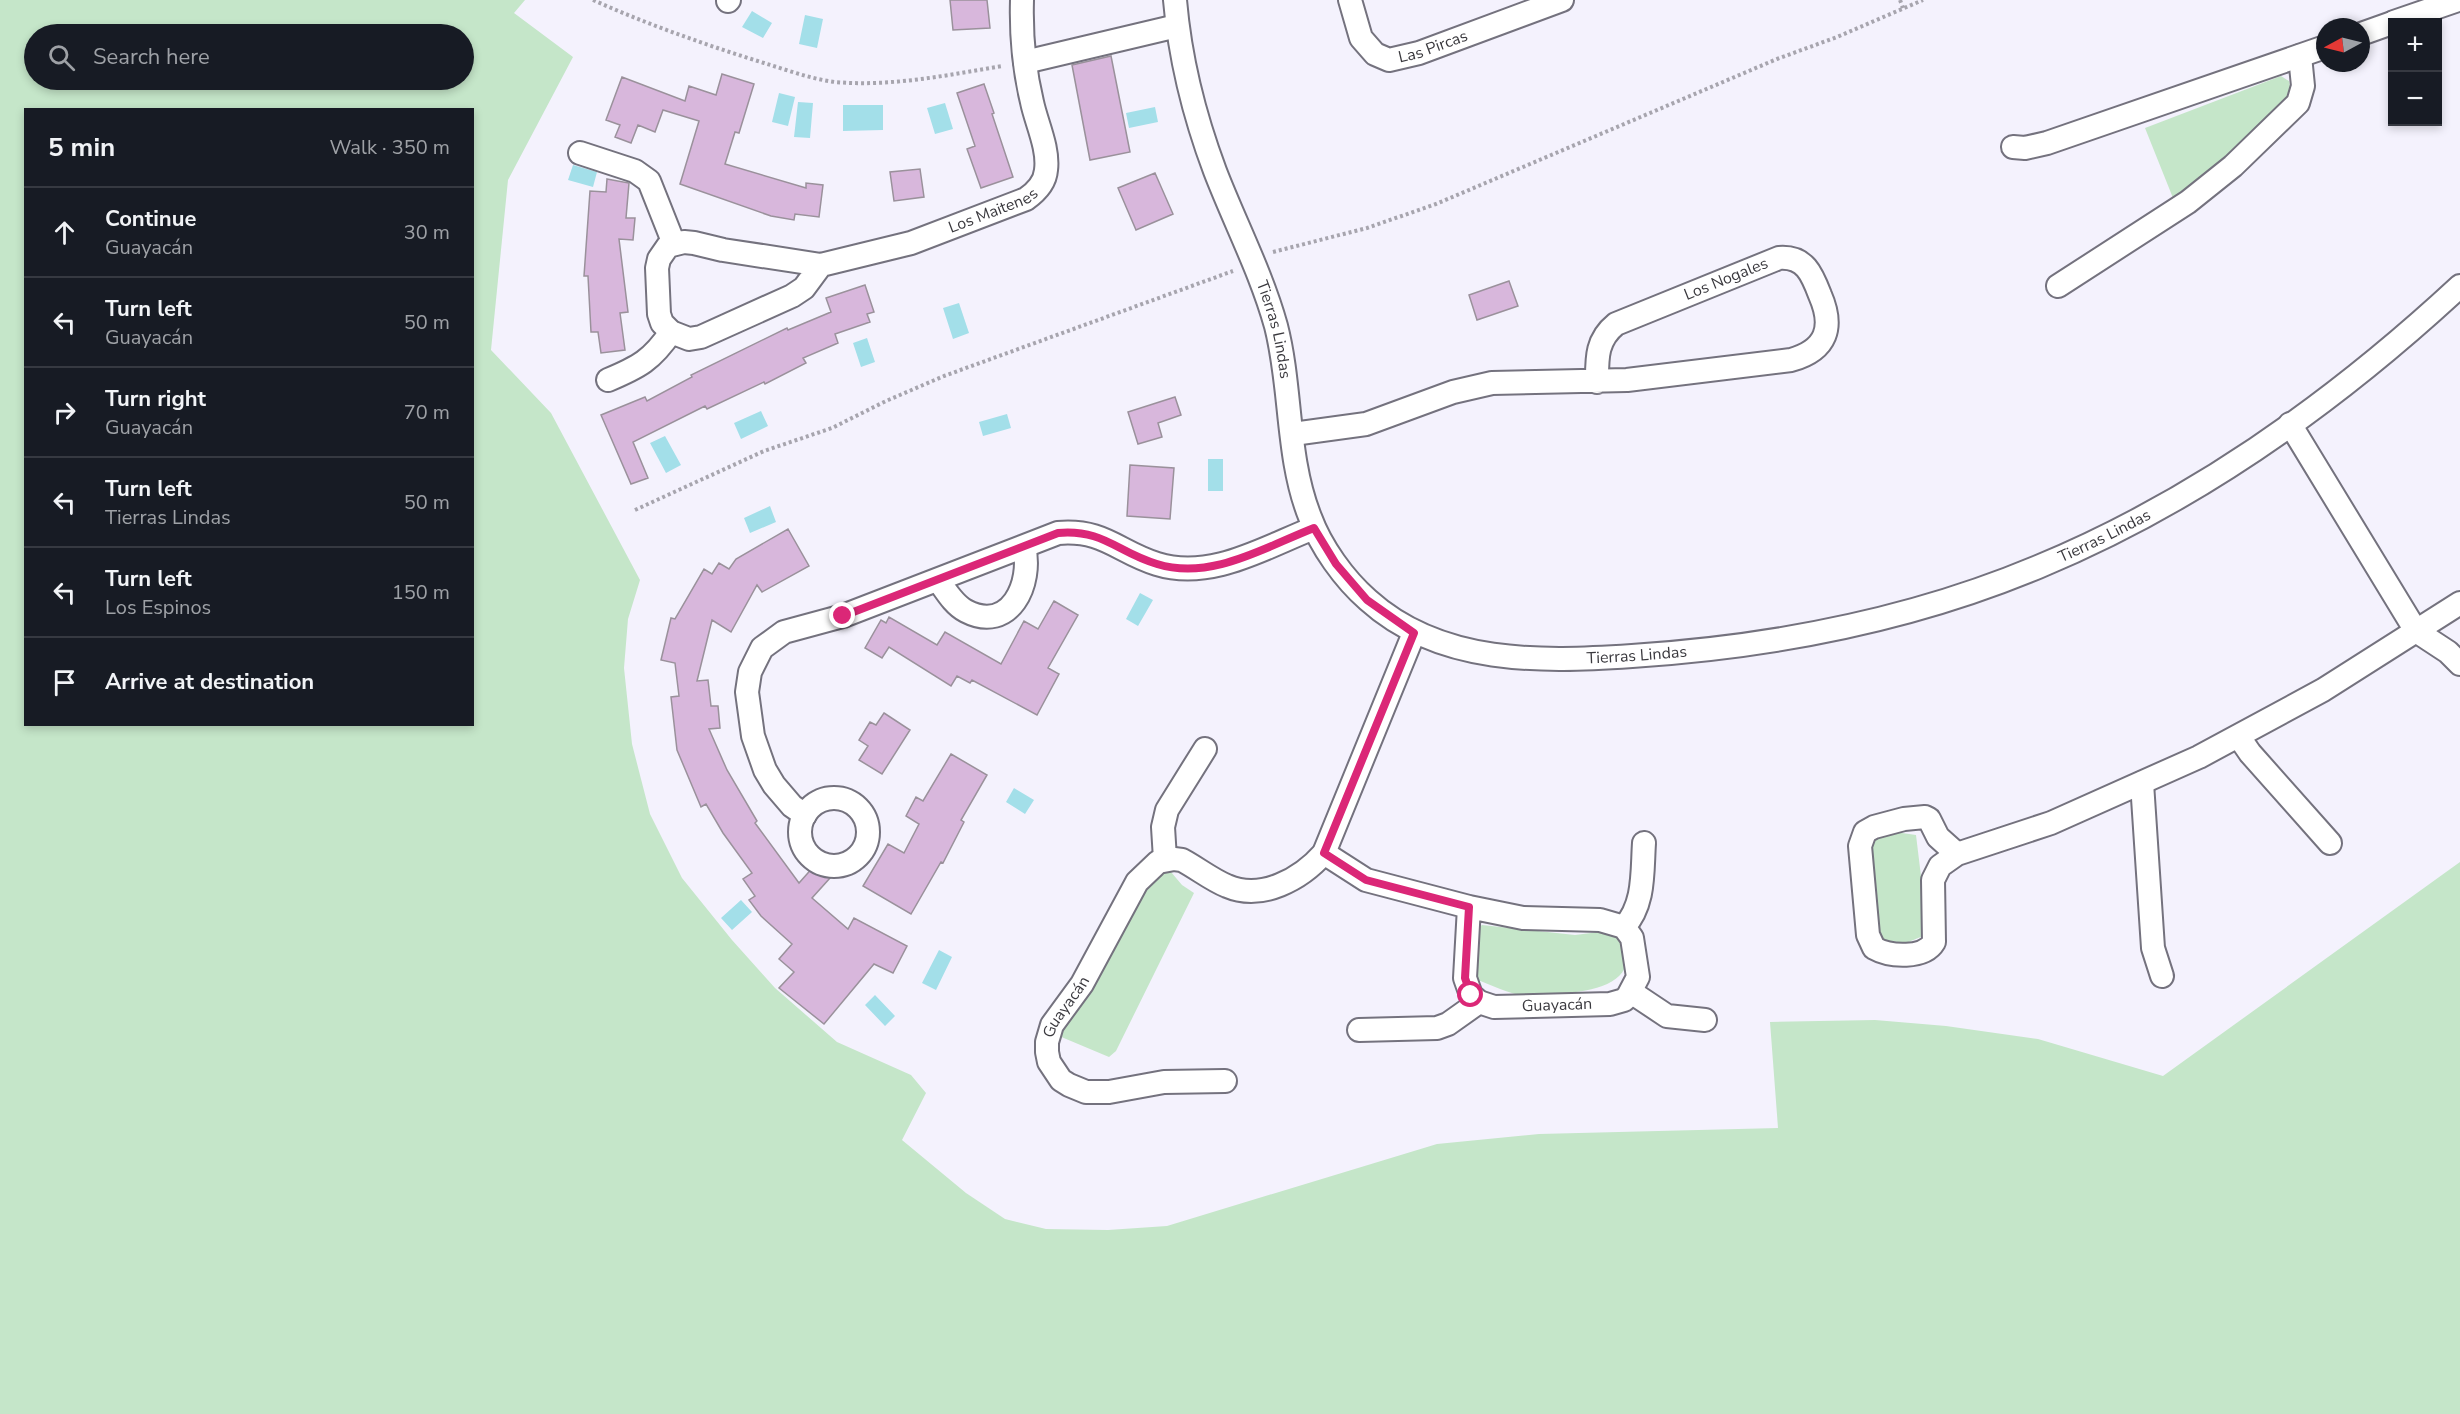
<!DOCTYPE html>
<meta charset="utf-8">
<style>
body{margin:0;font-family:"Nunito Sans",sans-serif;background:#20242c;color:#f1f3f6}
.controls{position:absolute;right:18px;top:18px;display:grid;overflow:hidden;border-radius:0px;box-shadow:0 3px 9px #0003}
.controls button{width:54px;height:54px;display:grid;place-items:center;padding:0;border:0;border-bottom:2px solid #363941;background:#171b24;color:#f1f3f6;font:30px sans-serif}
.compass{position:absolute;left:2316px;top:18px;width:54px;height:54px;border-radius:50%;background:#171b24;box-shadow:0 3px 9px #0003;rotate:263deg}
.stop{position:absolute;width:18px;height:18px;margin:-14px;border:4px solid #db2777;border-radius:50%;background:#fff}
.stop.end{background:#db2777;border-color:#fff;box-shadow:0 2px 6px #0008}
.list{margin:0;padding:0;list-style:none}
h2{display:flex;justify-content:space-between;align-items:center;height:78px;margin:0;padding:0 24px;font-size:26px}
h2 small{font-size:20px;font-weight:400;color:#9ea1a6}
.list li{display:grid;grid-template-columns:39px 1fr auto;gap:18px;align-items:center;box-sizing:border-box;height:90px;padding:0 24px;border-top:2px solid #363941}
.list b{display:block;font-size:22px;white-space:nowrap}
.list p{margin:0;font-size:20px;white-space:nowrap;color:#9ea1a6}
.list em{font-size:20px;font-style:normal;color:#9ea1a6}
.icon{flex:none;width:33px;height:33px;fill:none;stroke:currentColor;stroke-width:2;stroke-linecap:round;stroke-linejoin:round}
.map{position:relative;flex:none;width:2460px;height:1414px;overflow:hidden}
.search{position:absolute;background:#171b24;box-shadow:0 3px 9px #0003;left:24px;top:24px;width:450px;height:66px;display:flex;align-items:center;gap:15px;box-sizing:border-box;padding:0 21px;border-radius:33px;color:#9ea1a6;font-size:22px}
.panel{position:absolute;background:#171b24;box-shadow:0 3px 9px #0003;left:24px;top:108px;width:450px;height:618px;border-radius:0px}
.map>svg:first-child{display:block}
.green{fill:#c5e6c9;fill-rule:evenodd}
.water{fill:#a3dfe9}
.building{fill:#d8b7dc;stroke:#9a919b;stroke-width:1.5}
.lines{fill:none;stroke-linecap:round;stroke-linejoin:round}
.street-casing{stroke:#74727e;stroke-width:26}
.path{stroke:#a7a5ae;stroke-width:4;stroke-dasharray:3 3;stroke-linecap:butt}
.street{stroke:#fff;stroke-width:22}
.route{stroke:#db2777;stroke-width:8}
.labels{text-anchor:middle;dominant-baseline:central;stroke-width:4.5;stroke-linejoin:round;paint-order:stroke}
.street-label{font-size:16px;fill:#3a393e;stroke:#fff}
</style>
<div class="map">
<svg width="2460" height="1414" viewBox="0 0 2460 1414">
<rect width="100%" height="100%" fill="#f4f2fd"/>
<!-- green -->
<path class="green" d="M0,0H525L514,13L573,57L508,180L491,350L551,413L640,580L628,619L624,668L632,744L650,814L682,878L732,940L775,988L837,1042L911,1075L926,1093L902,1140L966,1193L1005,1219L1046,1229L1108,1230L1167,1226L1437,1144L1539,1134L1778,1128L1770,1022L1875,1020L1946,1026L2038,1039L2163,1076L2460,862V1414H0ZM34,34H464V80H34ZM26,110H472V724H26Z
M2281,76L2289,81L2291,91L2286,102L2232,153L2173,198L2145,128Z
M1888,831L1916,835L1928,934L1906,943L1880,940L1868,841Z
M1171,872L1182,885L1194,893L1116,1051L1109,1057L1059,1036L1151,880L1160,874Z
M1482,925L1575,935L1607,931L1617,934C1648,983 1593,991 1557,994C1547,995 1534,999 1524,996C1508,993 1491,985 1475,979L1476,929Z"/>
<!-- water -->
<path class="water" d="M752,11L772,23L763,38L742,27Z
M805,15L823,19L817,48L799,44Z
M779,93L795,97L788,126L772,122Z
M798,102L813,103L810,138L794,137Z
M945,103L953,129L935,134L927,108Z
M843,105H883V130L843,131Z
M1155,107L1158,122L1129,128L1126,113Z
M573,165L597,172L593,187L568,180Z
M959,303L969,333L953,339L943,308Z
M867,338L875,362L861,367L853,343Z
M761,411L768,426L741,439L734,423Z
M1007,414L1011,428L983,436L979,422Z
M665,436L681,465L666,473L650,443Z
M1208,459H1223V491H1208Z
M770,506L776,522L750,533L744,518Z
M1140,593L1153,600L1138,626L1126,619Z
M1014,788L1034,800L1025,814L1006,802Z
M741,900L752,912L732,930L721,918Z
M939,950L952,957L936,990L922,983Z
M875,995L895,1016L885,1026L865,1005Z"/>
<!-- building -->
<path class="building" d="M950,0H987L990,28L953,30Z
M1111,56L1130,152L1090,160L1072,65Z
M722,74L754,84L739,133L735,132L725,164L806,188V183L823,185L819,217L795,214L794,220L771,216L680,184L699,121L663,110L655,132L638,125L631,143L615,137L620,125L606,120L622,77L685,101L689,86L716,95Z
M984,84L994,113L992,114L1013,177L981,188L967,149L975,146L957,93Z
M920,169L924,197L894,201L890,172Z
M1155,173L1173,214L1136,230L1118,188Z
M607,179L629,183L626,218H635L633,240L619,239L628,312L620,313L625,350L601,353L598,332H591L588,276H584L590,191L606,192Z
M1509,281L1518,306L1477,320L1469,295Z
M865,285L874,312L867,314L870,322L835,334L838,343L803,358L806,363L765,384L764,382L707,409L705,406L633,442L648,478L631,484L601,415L645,397L647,401L692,377L691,375L787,328L788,330L831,312L826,298Z
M1175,397L1181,415L1158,423L1162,437L1138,444L1128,412Z
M1130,465L1174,468L1170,519L1127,516Z
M788,529L809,566L762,592L757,585L731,632L712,620L697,681L708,680L711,706H718L720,728L709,729L727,770L757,821L755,823L799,883L815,865L830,878L812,898L848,929L854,918L907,946L893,973L874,964L824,1024L779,988L794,972L779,959L792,944L761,916L749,900L755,896L743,879L752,873L723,833L706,804L701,807L677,750L671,697L679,696L675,663L661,660L671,618L675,619L704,569L712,574L719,563L729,569L736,559Z
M1054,601L1078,615L1048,668L1059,674L1037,715L972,680L970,683L957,676L951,686L889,647L882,658L865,648L881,620L886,623L889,617L937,645L945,632L1001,664L1024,621L1038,629Z
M884,713L910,730L882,774L859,760L868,746L859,740L870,722L876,725Z
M951,754L987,775L961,820L964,822L943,863L941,862L911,914L863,886L888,844L904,853L919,824L906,816L916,797L923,801Z"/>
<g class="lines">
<defs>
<g id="street">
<path id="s1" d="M1175,0C1180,59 1194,115 1215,171C1235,223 1261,272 1276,326C1292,388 1286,457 1310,517C1321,547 1344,579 1368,600C1440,665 1541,662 1632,656C1770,647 1909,621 2038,567C2195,502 2336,401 2460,286"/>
<path id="s2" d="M1350,0L1361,38L1375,54L1389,60L1419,53L1562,0"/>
<path d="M728,1L729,0"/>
<path d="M2394,22L2458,0"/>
<path d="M2361,34L2392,23"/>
<path d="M1025,62L1177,26"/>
<path d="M2013,147L2025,148L2047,143L2325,47"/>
<path d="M580,153L635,171L649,181L674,244"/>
<path id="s3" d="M821,265L804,288L792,296L701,337L689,339L671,332L662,323L659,314L657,268L659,259L668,246L684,242L694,243L723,250L821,265L911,243L1026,199C1036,192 1045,183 1046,170C1049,148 1036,122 1032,102C1024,69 1021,34 1022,0"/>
<path d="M2058,286L2188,202L2233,166L2298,103L2303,86L2300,56"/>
<path d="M608,380C639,367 652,360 671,332"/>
<path d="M2290,424L2416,631L2448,652L2460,664"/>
<path d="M1293,434L1366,424L1453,392L1492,383L1627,380L1791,360C1827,350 1834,327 1820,295C1812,274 1805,256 1779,258L1616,324C1596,340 1597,359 1597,382"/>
<path d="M938,580C946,591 954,605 966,611C1010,634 1033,583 1024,547"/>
<path d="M2239,737L2250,753L2330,843"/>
<path d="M2142,783L2153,948L2162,976"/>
<circle cx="834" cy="832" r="34"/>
<path d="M805,815L792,806L774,785L765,770L753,736L747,692L750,672L762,648L784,632L843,616L1058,533C1104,529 1118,552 1157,564C1211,581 1265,547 1314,528"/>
<path d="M1324,853L1366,880L1469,907L1523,918L1600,920L1624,927L1632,938L1638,977L1628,996L1624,1000L1610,1004L1494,1007L1479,1002L1471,995L1465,978L1469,907"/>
<path d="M1957,854L1938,837L1929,819L1925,817L1904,819L1874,827L1865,832L1860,846L1868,935L1874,948C1890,957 1924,959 1934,942L1933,880L1940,866L1957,854L2051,823L2199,757L2323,690L2460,603"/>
<path d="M1165,859L1163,827L1167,810L1205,749"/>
<path d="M1624,927C1645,904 1642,872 1644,843"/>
<path d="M1631,992L1667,1016L1705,1020"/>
<path d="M1359,1030L1437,1028L1448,1024L1479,1002"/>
<path id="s4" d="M1225,1081L1164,1082L1109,1092H1086L1069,1085L1061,1080L1049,1062L1047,1052V1042L1052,1025L1082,984L1137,882L1158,862L1174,859L1182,860C1197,868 1212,880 1227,886C1262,901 1301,879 1324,853L1414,633"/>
</g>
</defs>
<!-- street casing -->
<use href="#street" class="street-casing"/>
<!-- path -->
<path class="path" d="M593,0C649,25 706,45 764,63C787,70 811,79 835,82C892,87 947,75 1003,66
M1900,0L1903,8
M1273,252L1367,228L1436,204L1777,59L1837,37L1923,0
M635,510L764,451L832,428L886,401L944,376L1233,271"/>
<!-- street -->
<use href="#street" class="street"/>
</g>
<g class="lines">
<!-- route -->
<path class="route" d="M843,616L1058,533C1104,529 1118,553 1157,564C1211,581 1265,547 1314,528L1336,564L1367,600L1414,633L1324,853L1366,880L1469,907L1465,978L1471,995"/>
</g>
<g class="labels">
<!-- street labels -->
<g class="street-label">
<text stroke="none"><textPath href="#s2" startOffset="122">Las Pircas</textPath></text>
<text stroke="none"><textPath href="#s3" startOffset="604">Los Maitenes</textPath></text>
<text transform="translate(1726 279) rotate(-22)">Los Nogales</text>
<text stroke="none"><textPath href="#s1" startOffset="346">Tierras Lindas</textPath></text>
<text stroke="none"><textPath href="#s1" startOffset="1408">Tierras Lindas</textPath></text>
<text stroke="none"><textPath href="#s1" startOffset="922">Tierras Lindas</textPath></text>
<text transform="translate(1557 1005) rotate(-2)">Guayacán</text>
<text stroke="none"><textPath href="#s4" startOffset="250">Guayacán</textPath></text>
</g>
</g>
</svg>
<div class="controls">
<button>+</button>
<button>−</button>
</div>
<svg class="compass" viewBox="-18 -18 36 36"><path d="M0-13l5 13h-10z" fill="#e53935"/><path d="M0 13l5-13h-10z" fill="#9ea1a6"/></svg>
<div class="stop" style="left:1471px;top:995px"></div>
<div class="stop end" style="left:843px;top:616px"></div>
<div class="search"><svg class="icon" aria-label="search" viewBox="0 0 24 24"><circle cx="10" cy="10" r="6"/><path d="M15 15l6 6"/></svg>Search here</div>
<section class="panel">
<h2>5 min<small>Walk · 350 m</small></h2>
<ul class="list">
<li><svg class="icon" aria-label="ahead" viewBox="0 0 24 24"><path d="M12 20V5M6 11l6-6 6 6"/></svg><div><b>Continue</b><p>Guayacán</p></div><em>30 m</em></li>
<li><svg class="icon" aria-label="left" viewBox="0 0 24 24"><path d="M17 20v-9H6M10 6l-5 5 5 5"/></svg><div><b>Turn left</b><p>Guayacán</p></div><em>50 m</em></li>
<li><svg class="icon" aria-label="right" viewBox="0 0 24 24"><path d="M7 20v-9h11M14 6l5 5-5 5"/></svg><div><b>Turn right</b><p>Guayacán</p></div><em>70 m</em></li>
<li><svg class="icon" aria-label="left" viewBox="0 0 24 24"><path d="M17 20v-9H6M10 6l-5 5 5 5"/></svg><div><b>Turn left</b><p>Tierras Lindas</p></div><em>50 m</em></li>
<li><svg class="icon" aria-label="left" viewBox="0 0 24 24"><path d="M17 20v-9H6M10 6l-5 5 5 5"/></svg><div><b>Turn left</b><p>Los Espinos</p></div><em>150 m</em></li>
<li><svg class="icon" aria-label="arrive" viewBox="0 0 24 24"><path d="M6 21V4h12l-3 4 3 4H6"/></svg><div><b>Arrive at destination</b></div></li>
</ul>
</section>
</div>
